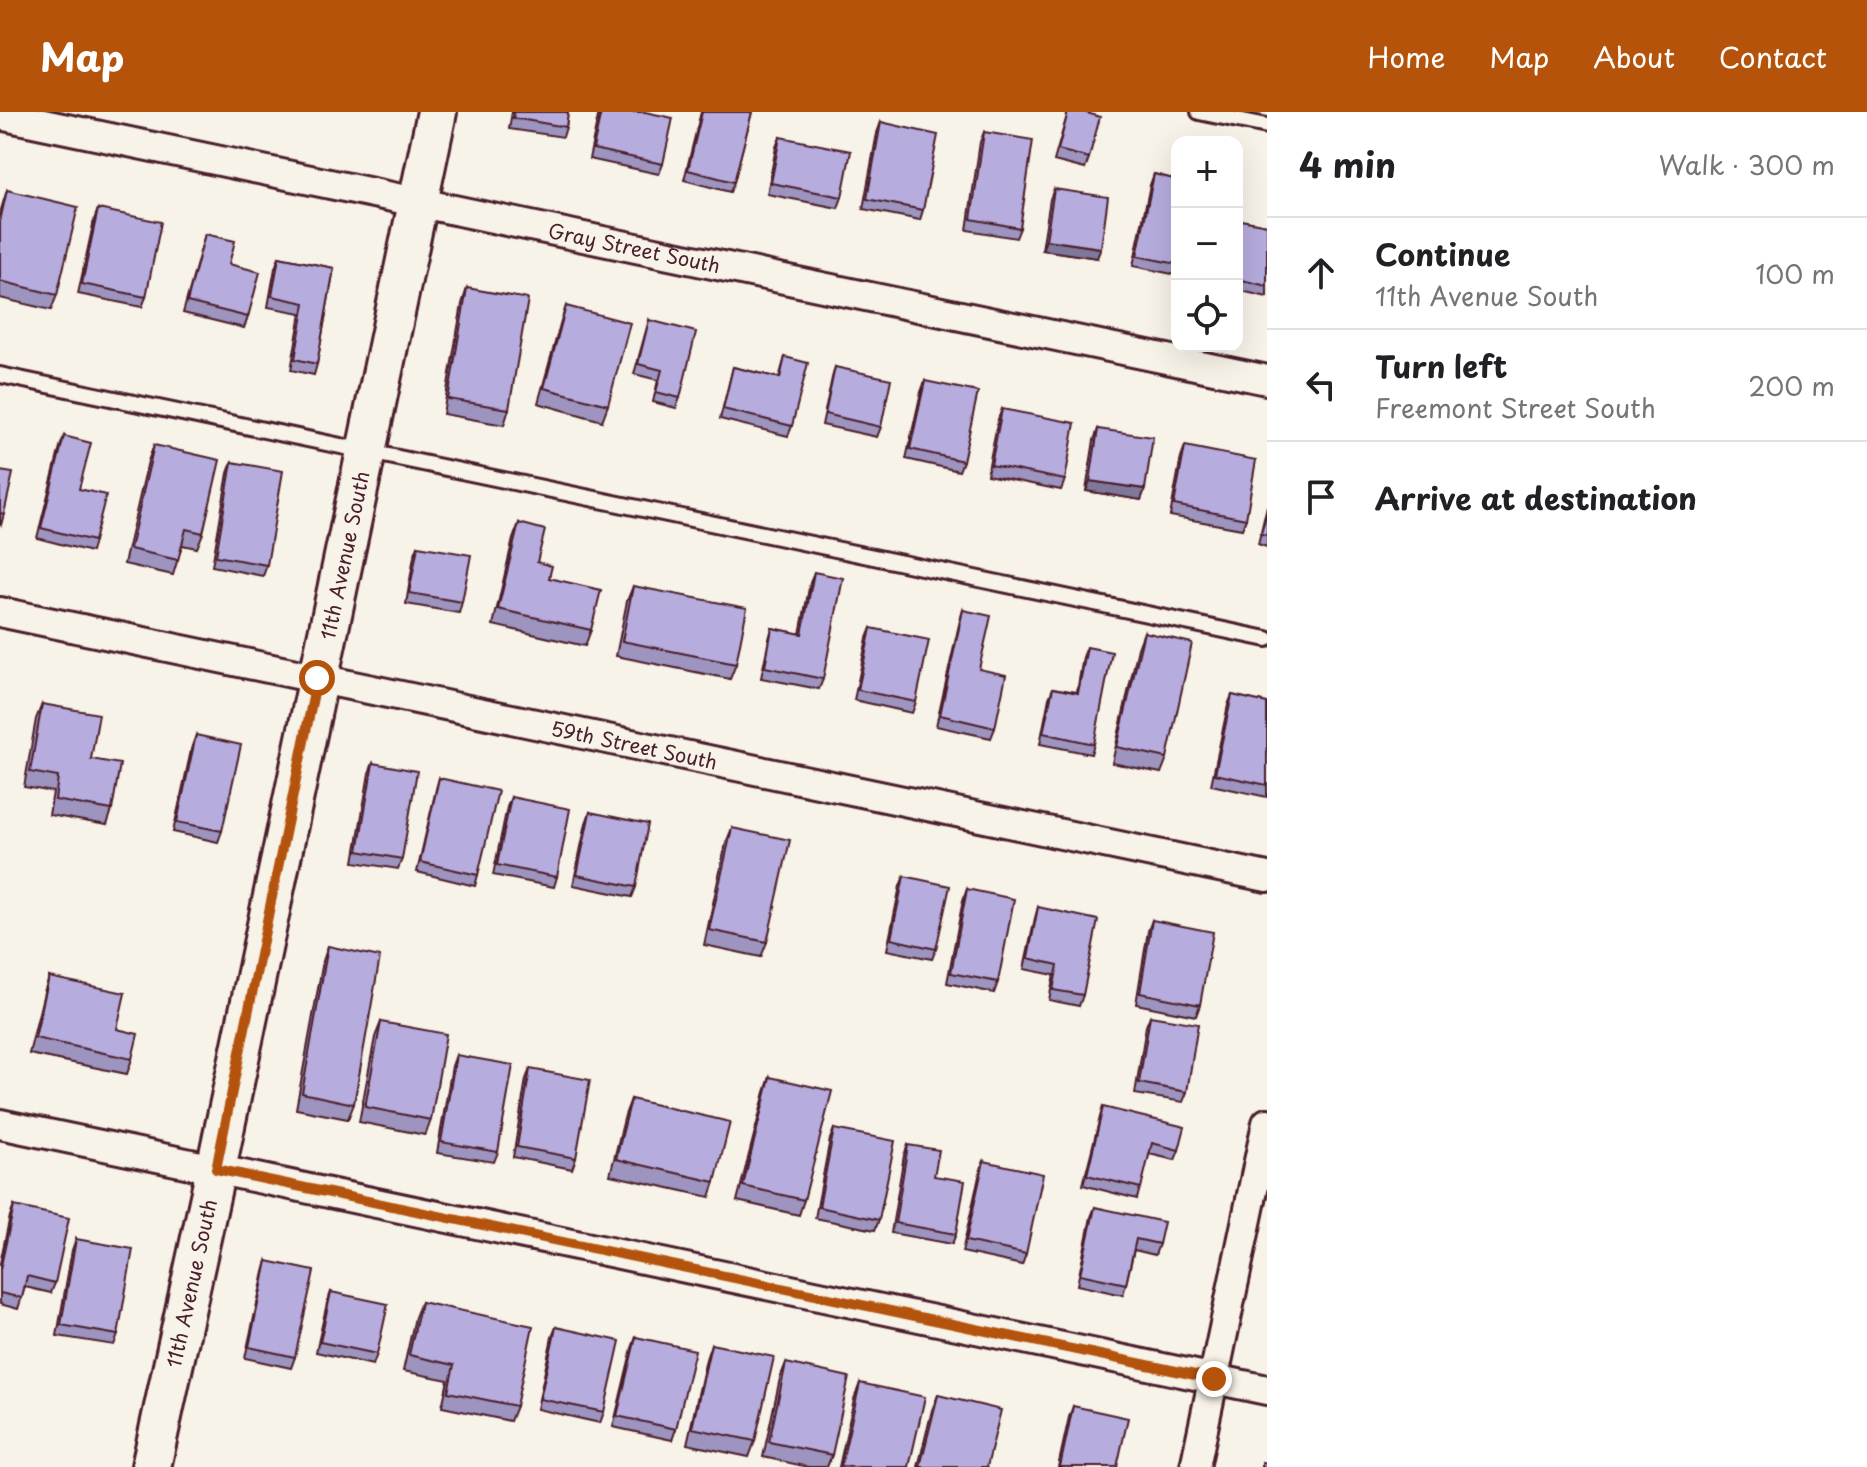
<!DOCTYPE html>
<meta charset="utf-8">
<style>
body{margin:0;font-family:"Playpen Sans",sans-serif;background:#f2f2f2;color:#202124}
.controls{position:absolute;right:24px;top:24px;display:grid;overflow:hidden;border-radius:16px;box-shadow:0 8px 32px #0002}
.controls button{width:72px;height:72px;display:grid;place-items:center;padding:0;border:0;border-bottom:2px solid #e0e0e0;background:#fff;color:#202124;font:40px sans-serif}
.stop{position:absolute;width:24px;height:24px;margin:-18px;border:6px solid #b45309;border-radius:50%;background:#fff}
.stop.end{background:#b45309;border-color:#fff;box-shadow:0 2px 8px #0008}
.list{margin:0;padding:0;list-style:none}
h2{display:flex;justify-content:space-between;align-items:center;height:104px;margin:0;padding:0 32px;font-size:34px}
h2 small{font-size:26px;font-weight:400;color:#757577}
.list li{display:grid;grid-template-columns:52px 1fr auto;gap:24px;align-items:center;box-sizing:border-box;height:112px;padding:0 32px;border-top:2px solid #e0e0e0}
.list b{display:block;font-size:30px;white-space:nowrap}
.list p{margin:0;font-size:26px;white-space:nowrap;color:#757577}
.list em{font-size:26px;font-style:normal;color:#757577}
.icon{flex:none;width:44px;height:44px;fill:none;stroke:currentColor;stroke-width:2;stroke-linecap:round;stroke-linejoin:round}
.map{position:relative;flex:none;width:1267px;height:1355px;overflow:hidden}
header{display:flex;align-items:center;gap:48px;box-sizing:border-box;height:112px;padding:0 40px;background:#b45309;color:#fff}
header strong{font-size:38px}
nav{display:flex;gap:44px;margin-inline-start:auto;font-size:28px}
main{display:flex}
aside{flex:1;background:#fff}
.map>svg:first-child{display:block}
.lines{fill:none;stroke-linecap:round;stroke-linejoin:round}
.lane-casing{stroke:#4a1f2b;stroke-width:20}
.street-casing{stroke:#4a1f2b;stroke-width:34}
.secondary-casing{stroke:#4a1f2b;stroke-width:44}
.lane{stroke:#f7f3e8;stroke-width:14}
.street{stroke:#f7f3e8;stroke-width:28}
.secondary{stroke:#f7f3e8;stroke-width:38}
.wall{fill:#9d94bf;stroke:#4a1f2b;stroke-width:2}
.shaded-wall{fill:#7f789b;stroke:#4a1f2b;stroke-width:2}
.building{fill:#b6acde;stroke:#4a1f2b;stroke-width:2}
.route{stroke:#b45309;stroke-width:10}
.labels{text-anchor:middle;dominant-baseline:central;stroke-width:6;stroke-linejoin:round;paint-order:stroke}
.street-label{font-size:20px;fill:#4a1f2b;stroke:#f7f3e8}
</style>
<header>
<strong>Map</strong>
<nav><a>Home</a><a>Map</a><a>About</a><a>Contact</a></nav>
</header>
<main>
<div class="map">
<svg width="1267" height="1355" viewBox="0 0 1267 1355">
<rect width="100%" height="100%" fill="#f7f3e8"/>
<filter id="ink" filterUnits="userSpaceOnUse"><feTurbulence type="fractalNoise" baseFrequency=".0125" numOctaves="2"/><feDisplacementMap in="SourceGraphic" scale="16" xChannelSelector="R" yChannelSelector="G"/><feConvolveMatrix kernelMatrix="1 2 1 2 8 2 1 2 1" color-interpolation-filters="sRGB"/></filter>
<g filter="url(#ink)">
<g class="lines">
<defs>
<path id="lane" d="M1199,0L1267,14
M0,263L1267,527"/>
<g id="street">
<path id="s1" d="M0,3L1267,268"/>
<path id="s2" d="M0,500L1267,765"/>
<path d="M0,1012L1267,1278"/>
<path d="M1195,1355L1267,1011"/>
</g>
<g id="secondary">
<path id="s3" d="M151,1355L216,1057L437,0"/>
</g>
</defs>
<!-- lane casing -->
<use href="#lane" class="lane-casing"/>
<!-- street casing -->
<use href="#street" class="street-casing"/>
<!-- secondary casing -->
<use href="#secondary" class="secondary-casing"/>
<!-- lane -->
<use href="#lane" class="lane"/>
<!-- street -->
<use href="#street" class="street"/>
<!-- secondary -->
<use href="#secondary" class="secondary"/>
</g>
<!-- wall -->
<path class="wall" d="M512,0H568L566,15L563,25L509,17Z
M599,0H645L663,52L659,62L589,47Z
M701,0H752L734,70L730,80L684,68Z
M1068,0L1089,46L1085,57L1054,49Z
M881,10L923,98L920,108L863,97L877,21Z
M984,20L1020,116L1016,126L967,118L980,30Z
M780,25L842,85L838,96L767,82L776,35Z
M1154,62L1177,68V163L1133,154L1150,73Z
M1054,77L1097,146L1042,138L1050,87Z
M7,78L57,183L51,198L0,186V101Z
M98,97L146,185L142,195L78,182L94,108Z
M1241,108L1267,113V185L1237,178V121Z
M205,122L229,152L248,205L244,216L183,201Z
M279,145L334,156L317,252L314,263L291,258L301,201L268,195L275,156Z
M467,176L509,297L504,313L443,302L462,192Z
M566,194L608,293L602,309L538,291L561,209Z
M649,208L680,286L676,296L653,290L658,268L634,262Z
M785,245L792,314L788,324L720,307L733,255L779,266Z
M835,255L881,315L877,325L822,313L832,266Z
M925,269L963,349L959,359L906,347L921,280Z
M1002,297L1065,368L1061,378L987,363L998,307Z
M1098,317L1145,377L1141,388L1086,379L1094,328Z
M64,324L94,429L91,440L37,426L60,335Z
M154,333L203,421L197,436L182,433L173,463L124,452L148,349Z
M1185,334L1246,407L1242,417L1170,404L1181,345Z
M232,350L267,453L263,464L212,454L228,361Z
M0,359L4,402L1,413L0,412Z
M1267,394V435L1258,432Z
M519,411L537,450L591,518L585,534L493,513L513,427Z
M418,434L462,490L459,501L406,492L414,444Z
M814,460L823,567L819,577L761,566L769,527L772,516L800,522L810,471Z
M633,474L736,552L730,567L616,544L627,489Z
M963,498L995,616L991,626L936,614L960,508Z
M871,516L916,590L912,601L854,588L867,526Z
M1144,520L1167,646L1161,661L1112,651L1138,536Z
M1087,535L1094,632L1091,642L1040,632L1049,586L1053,576L1077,580L1083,545Z
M1232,583L1267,591V685L1211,673L1228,593Z
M42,592L91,647L112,698L107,713L49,703L53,680L24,675L36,607Z
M196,623L222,719L218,730L173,720L192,634Z
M373,651L402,747L398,757L354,750L369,661Z
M439,666L478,763L475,774L417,760L436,677Z
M511,685L557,765L554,775L493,763L507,695Z
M590,700L636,775L632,785L573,773L586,711Z
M732,716L767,830L761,845L704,833L726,731Z
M904,764L936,837L932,847L887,838L900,774Z
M967,777L998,870L994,881L947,871L963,788Z
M1038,795L1083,883L1079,894L1049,888L1054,863L1024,857L1035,806Z
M1152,808L1200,893L1196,904L1136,892L1148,819Z
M328,834L354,992L348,1007L296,997L323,849Z
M49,865L117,917L132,947L127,962L29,942L44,880Z
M1150,904L1187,980L1183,990L1135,982L1146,914Z
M381,910L431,1008L425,1023L359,1010L375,925Z
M456,943L498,1040L494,1050L437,1041L452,954Z
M530,957L576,1046L572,1057L513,1045L526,967Z
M770,965L804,1088L799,1103L737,1089L765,980Z
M631,987L715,1070L710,1085L610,1063L625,1003Z
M1103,995L1179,1038L1175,1048L1149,1042L1137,1087L1083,1073L1100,1005Z
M834,1017L879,1108L875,1118L815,1106L830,1027Z
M908,1033L934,1064L956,1122L952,1132L891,1121L904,1043Z
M984,1049L1026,1142L1022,1153L962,1140L980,1060Z
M14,1094L55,1171L51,1181L25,1175L18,1197L0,1192V1151L10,1104Z
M1095,1095L1159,1132L1155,1143L1134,1138L1126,1172L1123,1183L1077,1173L1091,1105Z
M76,1127L118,1223L114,1233L57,1224L72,1138Z
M267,1149L295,1245L291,1256L245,1246L264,1160Z
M331,1180L377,1242L373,1253L316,1240L327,1191Z
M421,1190L516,1294L510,1309L442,1295L448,1268L403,1259L415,1205Z
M556,1215L604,1300L600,1311L537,1297L552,1225Z
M636,1225L676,1317L672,1328L613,1315L632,1236Z
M711,1232L755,1329L749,1345L687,1332L706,1247Z
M786,1251L832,1343L827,1355H808L763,1345L780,1266Z
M860,1271L909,1355H839L854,1287Z
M938,1283L987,1355H918L932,1298Z
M1073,1294L1117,1355H1058L1069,1305Z"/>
<!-- shaded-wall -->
<path class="shaded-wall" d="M1046,128L1101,136L1097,146L1042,138Z
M1090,369L1145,377L1141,388L1086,379Z"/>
<!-- building -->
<path class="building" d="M514,0H568L566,15L513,6Z
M601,0H645L673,6L663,52L593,37Z
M702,0H752L734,70L688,58Z
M1068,0H1084L1100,5L1089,46L1058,38Z
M881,10L938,23L923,98L867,87Z
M984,20L1033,28L1020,116L971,107Z
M780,25L851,39L842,85L771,71Z
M1154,62L1177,68V152L1137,144Z
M1054,77L1108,85L1101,136L1046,128Z
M7,78L78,95L57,183L0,169V109Z
M98,97L161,110L146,185L82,172Z
M1241,108L1267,113V174L1237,167V129Z
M205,122L235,129L229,152L260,160L248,205L187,190Z
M279,145L334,156L317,252L295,247L305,191L272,184Z
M467,176L528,187L509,297L448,287Z
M566,194L630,211L608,293L544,276Z
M649,208L696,220L680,286L656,280L662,258L638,252Z
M785,245L808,251L792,314L723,297L733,255L780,266Z
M835,255L891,267L881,315L825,302Z
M925,269L978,280L963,349L910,337Z
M1002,297L1075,311L1065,368L991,353Z
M1098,317L1153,325L1145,377L1090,369Z
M64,324L91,331L79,377L106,383L94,429L41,416Z
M154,333L220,348L203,421L186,417L178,448L130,437Z
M1185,334L1256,348L1246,407L1174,393Z
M232,350L283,359L267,453L216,444Z
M0,359L13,361L4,402L0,401Z
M1267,399V423L1261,422Z
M519,411L545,418L537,450L552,454L549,466L601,478L591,518L498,497Z
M418,434L471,443L462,490L409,481Z
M814,460L843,466L823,567L765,555L772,516L802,522Z
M633,474L747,496L736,552L622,529Z
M963,498L991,504L979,557L1006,563L995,616L940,603Z
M871,516L929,528L916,590L858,578Z
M1144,520L1192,531L1167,646L1117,635Z
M1087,535L1112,540L1094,632L1043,621L1053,576L1078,581Z
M1232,583L1267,591V673L1215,662Z
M42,592L99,602L91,647L120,652L112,698L55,688L58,665L30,660Z
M196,623L241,633L222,719L177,710Z
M373,651L417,659L402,747L358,739Z
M439,666L498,679L478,763L420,750Z
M511,685L570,697L557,765L497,753Z
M590,700L648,712L636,775L577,763Z
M732,716L790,728L767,830L709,818Z
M904,764L950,774L936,837L891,827Z
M967,777L1014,787L998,870L951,861Z
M1038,795L1098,808L1083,883L1053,878L1058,853L1028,846Z
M1152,808L1213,820L1200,893L1140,881Z
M328,834L380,845L354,992L302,981Z
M49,865L125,881L117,917L138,922L132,947L35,926Z
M1150,904L1198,912L1187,980L1139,971Z
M381,910L446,922L431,1008L365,995Z
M456,943L513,953L498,1040L441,1030Z
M530,957L590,968L576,1046L517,1035Z
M770,965L832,979L804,1088L743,1074Z
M631,987L730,1010L715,1070L616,1047Z
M1103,995L1185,1015L1179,1038L1152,1031L1141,1076L1087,1063Z
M834,1017L895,1029L879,1108L819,1095Z
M908,1033L939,1038L934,1064L965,1069L956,1122L895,1111Z
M984,1049L1043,1062L1026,1142L966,1129Z
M14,1094L69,1106L55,1171L27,1164L22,1186L0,1181V1158Z
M1095,1095L1164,1110L1159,1132L1136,1127L1126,1172L1080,1162Z
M76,1127L133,1137L118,1223L61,1213Z
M267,1149L314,1159L295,1245L249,1235Z
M331,1180L388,1192L377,1242L320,1230Z
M421,1190L533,1214L516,1294L448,1280L454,1253L409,1243Z
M556,1215L620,1229L604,1300L540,1287Z
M636,1225L695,1238L676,1317L617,1304Z
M711,1232L774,1245L755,1329L692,1316Z
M786,1251L849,1265L832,1343L769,1330Z
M860,1271L925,1285L909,1355H848L841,1354Z
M938,1283L1001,1298L987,1355H920Z
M1073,1294L1128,1306L1117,1355H1060Z
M1262,1350L1267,1351V1355H1262Z"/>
</g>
<g class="lines" filter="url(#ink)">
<!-- route -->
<path class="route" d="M317,566L216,1057L1214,1267"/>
</g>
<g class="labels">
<!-- street labels -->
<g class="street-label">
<text stroke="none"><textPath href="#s1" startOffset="648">Gray Street South</textPath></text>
<text stroke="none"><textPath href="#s3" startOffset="932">11th Avenue South</textPath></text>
<text stroke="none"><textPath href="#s2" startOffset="648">59th Street South</textPath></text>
<text stroke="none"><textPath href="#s3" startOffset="188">11th Avenue South</textPath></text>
</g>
</g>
</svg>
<div class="controls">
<button>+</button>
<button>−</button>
<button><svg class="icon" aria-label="locate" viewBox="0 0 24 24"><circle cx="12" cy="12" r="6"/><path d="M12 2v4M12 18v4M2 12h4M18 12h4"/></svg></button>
</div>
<div class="stop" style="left:317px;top:566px"></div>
<div class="stop end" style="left:1214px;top:1267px"></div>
</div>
<aside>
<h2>4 min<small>Walk · 300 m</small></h2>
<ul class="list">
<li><svg class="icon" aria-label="ahead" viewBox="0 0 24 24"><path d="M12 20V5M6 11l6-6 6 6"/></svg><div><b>Continue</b><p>11th Avenue South</p></div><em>100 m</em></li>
<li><svg class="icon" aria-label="left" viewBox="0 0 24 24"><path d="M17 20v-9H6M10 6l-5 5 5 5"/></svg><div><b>Turn left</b><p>Freemont Street South</p></div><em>200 m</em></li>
<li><svg class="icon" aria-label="arrive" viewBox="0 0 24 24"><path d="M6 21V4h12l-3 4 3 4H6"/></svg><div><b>Arrive at destination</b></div></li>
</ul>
</aside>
</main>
